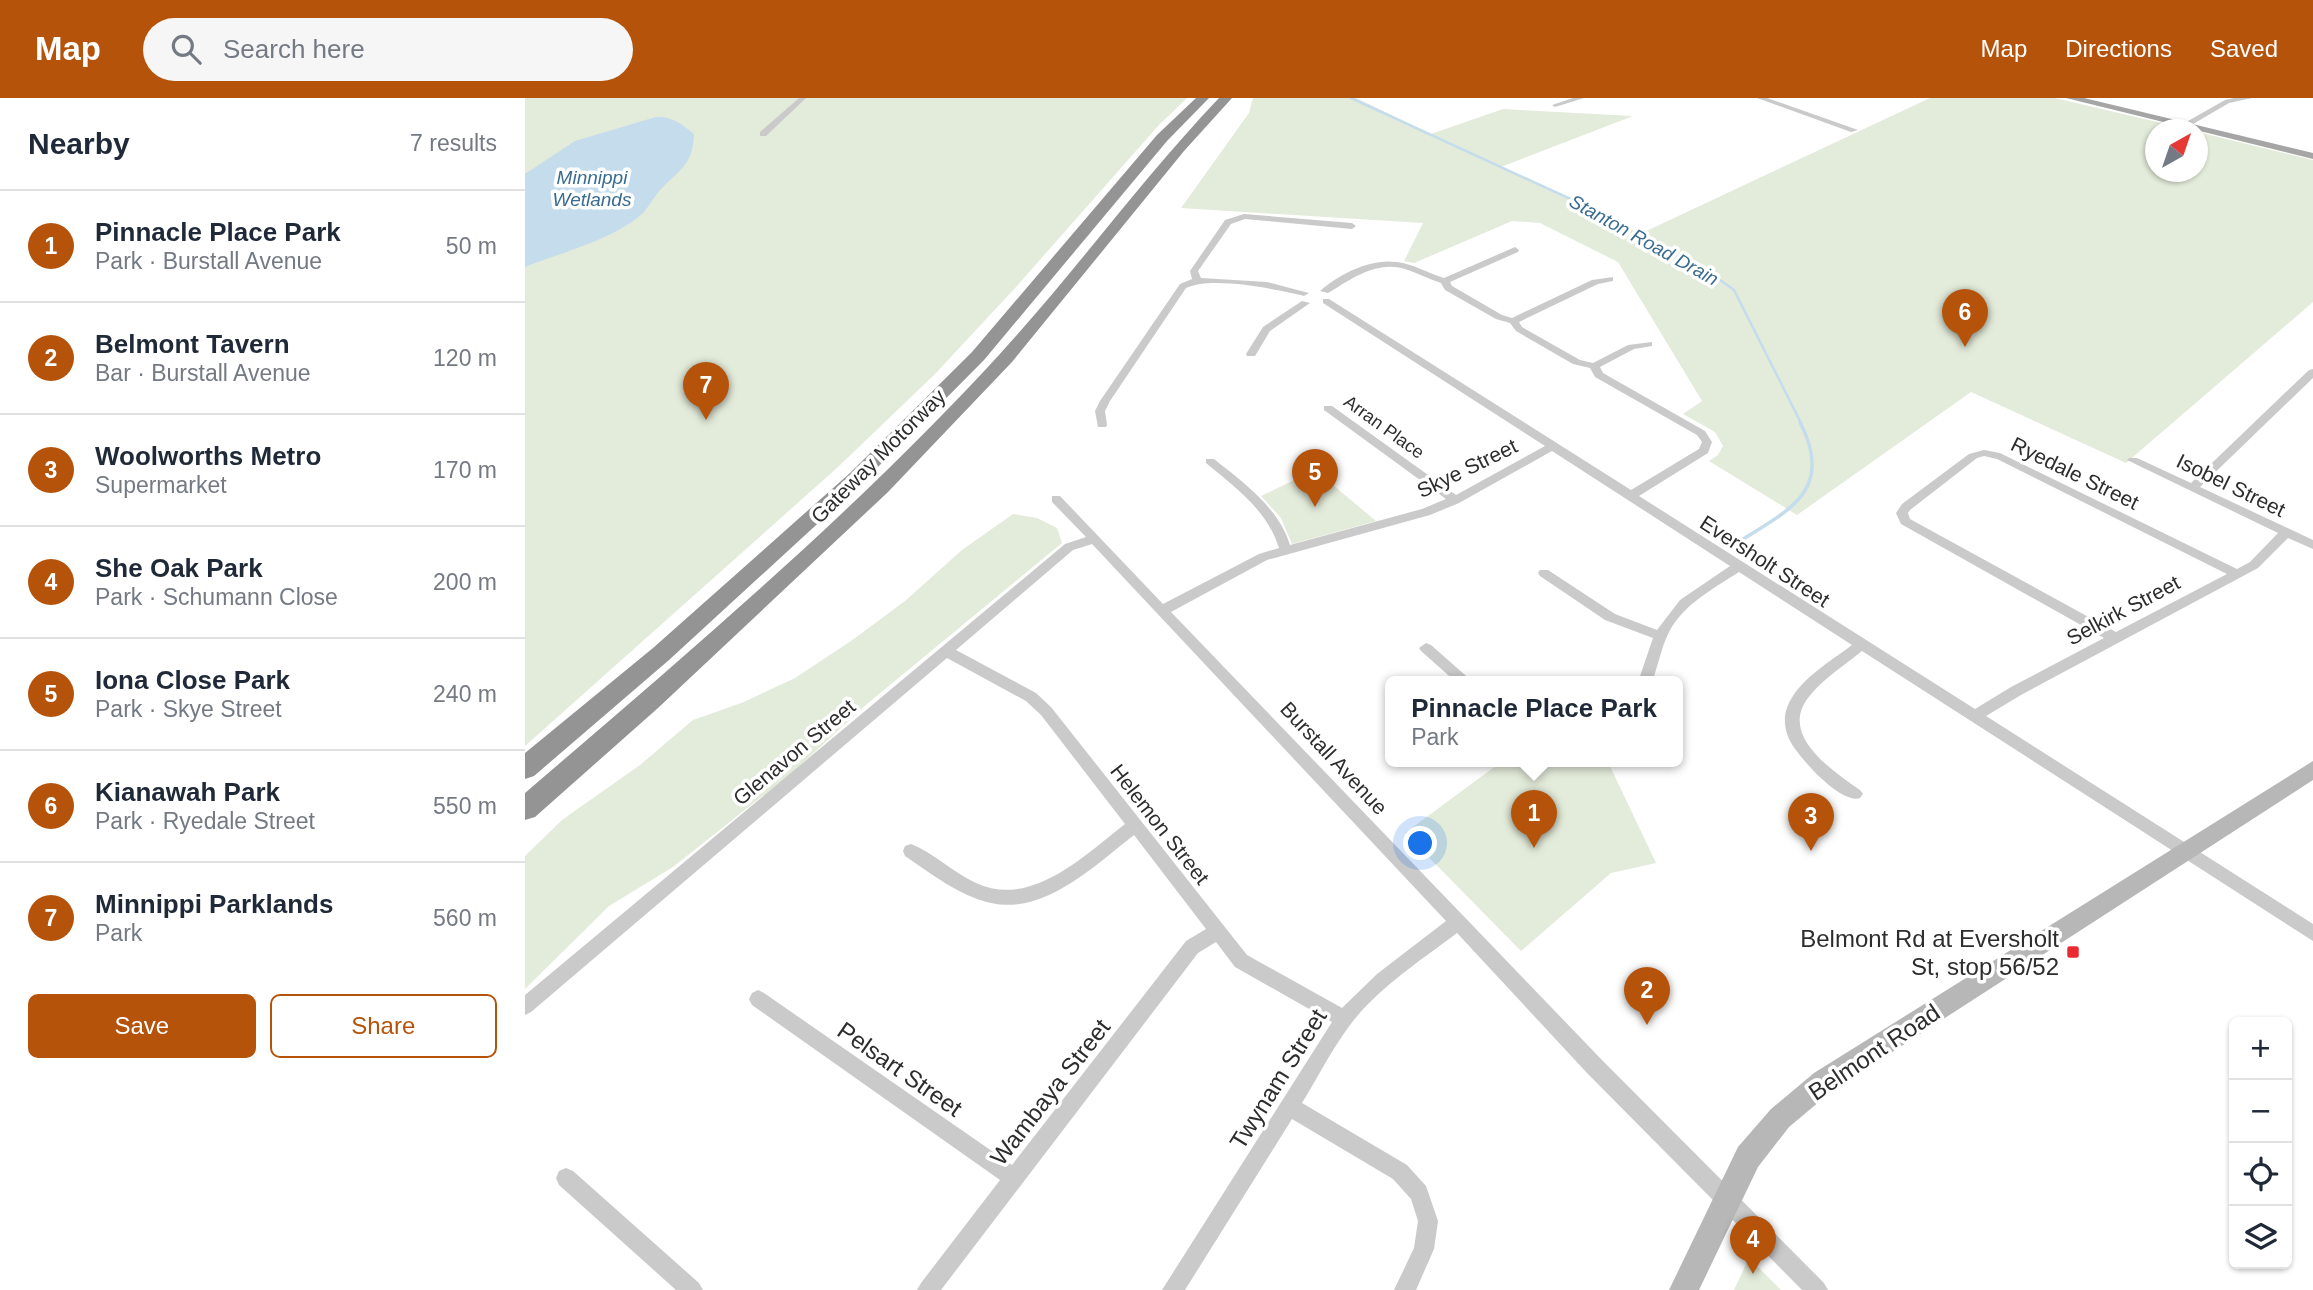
<!DOCTYPE html>
<meta charset="utf-8">
<style>
body{margin:0;font-family:Helvetica,sans-serif;background:#f6f6f7;color:#1f2937}
.controls{position:absolute;right:21px;bottom:21px;display:grid;overflow:hidden;border-radius:10px;box-shadow:0 2px 5px #0004}
.controls button{width:63px;height:63px;display:grid;place-items:center;padding:0;border:0;border-bottom:2px solid #e0e1e3;background:#fff;color:#1f2937;font:35px sans-serif}
.compass{position:absolute;left:1620px;top:21px;width:63px;height:63px;border-radius:50%;background:#fff;box-shadow:0 2px 5px #0004;rotate:40deg}
.you{position:absolute;left:896px;top:746px;width:24px;height:24px;margin:-18px;border:5px solid #fff;border-radius:50%;background:#1a73e8;box-shadow:0 0 0 10px #1a73e833}
.badge{display:grid;place-items:center;width:46px;height:46px;border-radius:50%;background:#b45309;color:#fff;font-size:23px;font-weight:700}
.pin{position:absolute;translate:-50% -58px;filter:drop-shadow(0 2px 4px #0008)}
.pin::after{content:'';position:absolute;top:37px;width:24px;height:21px;background:inherit;clip-path:polygon(0 0,100% 0,50% 100%)}
.popup{position:absolute;left:860px;top:578px;width:298px;height:91px;box-sizing:border-box;display:grid;place-content:center;border-radius:10px;background:#fff;filter:drop-shadow(0 2px 5px #0005);font-size:23px;white-space:nowrap;color:#747a83}
.popup b{font-size:26px;color:#1f2937}
.popup::after{content:'';position:absolute;left:50%;top:100%;margin-left:-14px;border:14px solid transparent;border-top-color:#fff}
.list{margin:0;padding:0;list-style:none}
h2{display:flex;justify-content:space-between;align-items:center;height:91px;margin:0;padding:0 28px;font-size:30px}
h2 small{font-size:23px;font-weight:400;color:#747a83}
.list li{display:grid;grid-template-columns:46px 1fr auto;gap:21px;align-items:center;box-sizing:border-box;height:112px;padding:0 28px;border-top:2px solid #e0e1e3}
.list b{display:block;font-size:26px;white-space:nowrap}
.list p{margin:0;font-size:23px;white-space:nowrap;color:#747a83}
.list em{font-size:23px;font-style:normal;color:#747a83}
.actions{display:flex;gap:14px;padding:21px 28px}
.actions a{flex:1;padding:16px 0;border:2px solid #b45309;border-radius:10px;text-align:center;font-size:24px;color:#b45309}
.actions .main{background:#b45309;color:#fff}
.icon{flex:none;width:38px;height:38px;fill:none;stroke:currentColor;stroke-width:2;stroke-linecap:round;stroke-linejoin:round}
.map{position:relative;flex:none;width:1788px;height:1192px;overflow:hidden}
header{display:flex;align-items:center;gap:42px;box-sizing:border-box;height:98px;padding:0 35px;background:#b45309;color:#fff}
header strong{font-size:33px}
nav{display:flex;gap:38px;margin-inline-start:auto;font-size:24px}
.search{width:490px;height:63px;background:#f6f6f7;display:flex;align-items:center;gap:18px;box-sizing:border-box;padding:0 24px;border-radius:38px;color:#747a83;font-size:26px}
main{display:flex}
aside{flex:1;background:#fff}
.map>svg:first-child{display:block}
.green{fill:#e3ebda}
.water{fill:#c5dcec}
.lines{fill:none;stroke-linecap:round;stroke-linejoin:round}
.stream-far1{stroke:#c5dcec;stroke-width:2.5}
.stream{stroke:#c5dcec;stroke-width:3.5}
.street{fill:#cacaca;fill-rule:evenodd}
.secondary{fill:#b7b7b7;fill-rule:evenodd}
.primary{fill:#a5a5a5;fill-rule:evenodd}
.highway{fill:#949494;fill-rule:evenodd}
.poi-dot{fill:#ea2a31;stroke:#fff;stroke-width:2.5}
.labels{text-anchor:middle;dominant-baseline:central;stroke-width:7;stroke-linejoin:round;paint-order:stroke}
.far-street-label{font-size:18px;fill:#2d2d2d;stroke:#fff}
.far-water-label{font-size:19px;font-style:italic;fill:#396c91;stroke:#fff}
.street-label{font-size:21px;fill:#2d2d2d;stroke:#fff}
.near-poi-label{font-size:24px;fill:#2d2d2d;stroke:#fff;text-anchor:end}
.near-street-label{font-size:24px;fill:#2d2d2d;stroke:#fff}
</style>
<header>
<strong>Map</strong>
<div class="search"><svg class="icon" aria-label="search" viewBox="0 0 24 24"><circle cx="10" cy="10" r="6"/><path d="M15 15l6 6"/></svg>Search here</div>
<nav><a>Map</a><a>Directions</a><a>Saved</a></nav>
</header>
<main>
<aside>
<h2>Nearby<small>7 results</small></h2>
<ul class="list">
<li><span class="badge">1</span><div><b>Pinnacle Place Park</b><p>Park · Burstall Avenue</p></div><em>50 m</em></li>
<li><span class="badge">2</span><div><b>Belmont Tavern</b><p>Bar · Burstall Avenue</p></div><em>120 m</em></li>
<li><span class="badge">3</span><div><b>Woolworths Metro</b><p>Supermarket</p></div><em>170 m</em></li>
<li><span class="badge">4</span><div><b>She Oak Park</b><p>Park · Schumann Close</p></div><em>200 m</em></li>
<li><span class="badge">5</span><div><b>Iona Close Park</b><p>Park · Skye Street</p></div><em>240 m</em></li>
<li><span class="badge">6</span><div><b>Kianawah Park</b><p>Park · Ryedale Street</p></div><em>550 m</em></li>
<li><span class="badge">7</span><div><b>Minnippi Parklands</b><p>Park</p></div><em>560 m</em></li>
</ul>
<div class="actions"><a class="main">Save</a><a>Share</a></div>
</aside>
<div class="map">
<svg width="1788" height="1192" viewBox="0 0 1788 1192">
<rect width="100%" height="100%" fill="#fff"/>
<!-- green -->
<path class="green" d="M0,0H662L633,28L491,189L410,276L313,369L0,648Z
M728,0H831L906,36L978,11L1108,18L976,69L1115,136L1405,0H1530L1662,31L1630,32V74H1672L1673,34L1788,62V204L1601,365L1446,294L1272,417L1184,363L1193,357L1198,348L1190,334L1158,316L1177,303L1093,164L1015,125L987,123L889,165L879,163L898,125L656,110L724,15Z
M790,372L851,423L767,446L756,420L736,398Z
M488,416L512,420L532,430L537,445L342,606L269,673L148,769L84,808L0,891V758L37,722L115,667L168,622L219,604L270,580L326,543L380,503L437,452Z
M976,664H1083L1131,765L1086,775L996,853L880,735Z
M1224,1160L1256,1192H1209Z"/>
<!-- water -->
<path class="water" d="M131,19C147,18 157,26 169,36C168,65 157,70 138,89C130,97 125,107 118,115C90,141 35,155 0,169V76L50,43Z"/>
<g class="lines">
<!-- stream-far1 -->
<path class="stream-far1" d="M826,0L1052,104L1191,179L1209,192L1276,325"/>
<!-- stream -->
<path class="stream" d="M1212,445C1264,412 1310,393 1275,324"/>
<!-- street -->
<path class="street" d="M274,0H281L241,38H235V34Z
M1048,0H1059L1030,9L1027,7Z
M1232,0H1242L1333,32L1326,34Z
M1709,0H1727L1704,5L1663,29L1656,27L1700,2Z
M719,116L827,125L831,128L827,131L720,121L706,126L673,173L676,180L742,184L784,195L779,198C749,191 689,178 661,190L585,303L580,313L582,327L581,329H573L570,313L575,303L655,186L667,181L665,173L700,122Z
M990,149L994,152L993,154L925,184L927,188L977,217L987,220L1067,182L1088,179V183L1073,186L994,224L997,229L1055,262L1068,265L1103,247L1127,244V248L1109,251L1075,269L1078,275L1180,333L1187,344L1183,355L1114,398L1450,611L1486,589L1579,540L1376,426L1371,415L1377,406L1444,356L1459,352L1475,355L1712,471L1725,464L1753,435L1602,362L1604,360H1612L1666,385L1784,272L1788,271V280L1675,389L1788,442V451L1763,440L1733,470L1496,597L1461,618L1788,826V843L1337,553C1319,568 1297,581 1283,600C1254,638 1308,673 1335,692L1338,696L1335,700C1316,707 1272,658 1264,641C1260,632 1258,620 1262,610C1272,582 1305,564 1327,547L1214,474C1188,491 1157,507 1143,536C1136,551 1133,568 1127,584H1113L1128,540L1080,522L1015,478L1013,475L1015,472H1023L1090,516L1132,532L1155,502L1205,468L1027,353L934,405L905,417L742,462L646,514L1076,961L1299,1185L1303,1192H1277L1062,975L932,835C895,863 853,890 825,927C807,951 793,979 777,1005L882,1067L901,1088L913,1123L909,1151L891,1192H869L889,1150L893,1123L886,1101L868,1081L767,1021L660,1192H637L807,924L710,869L691,844L673,855L416,1192H392L396,1185L475,1082L227,907L224,901L227,895L233,892L239,895L487,1067L661,843L681,831L609,737C570,767 520,817 466,805C434,798 407,776 380,758L378,753L380,748L386,746C409,755 429,775 451,785C506,811 560,757 600,726L516,617L501,603L422,560L6,914L0,917V897L540,446L561,439L527,404V398H535L638,506L734,456L754,450C742,412 711,390 681,365V361H689C719,385 753,409 765,447L897,411L921,401L799,312V308H807L931,397L1020,348L798,205V201H804L1106,392L1174,351L1177,344L1172,337L1070,279L1065,270L1048,266L991,233L985,225L971,221L920,192L916,185C904,181 892,175 880,171C852,162 826,181 803,195L795,193C814,176 846,160 872,164C888,166 903,175 919,180ZM1459,358L1472,361L1702,476L1591,534L1385,421L1383,415L1385,412L1452,360ZM567,446L921,823L852,876L817,910L722,857L526,609L511,595L431,552L548,452Z
M777,203L785,205L745,233L730,258H722L721,256L738,229Z
M901,545L906,547L948,584H931L896,553L894,550Z
M41,1070L48,1073L174,1185L178,1192H151L34,1087L31,1080L34,1073Z"/>
<!-- secondary -->
<path class="secondary" d="M1788,663V682L1307,993L1264,1029L1233,1069L1174,1192H1144L1213,1049L1246,1011L1289,975Z"/>
<!-- primary -->
<path class="primary" d="M1541,0H1559L1788,55V61Z"/>
<!-- highway -->
<path class="highway" d="M671,0H684L642,43L459,262L339,383L144,562L9,678L0,681V655L128,550L325,375L447,254L632,37Z
M694,0H707L659,53L487,264L363,394L133,610L10,719L0,722V695C163,555 329,415 474,257C550,174 616,82 694,0Z"/>
</g>
<!-- markers -->
<rect class="poi-dot" x="1541" y="847" width="14" height="14" rx="3.5"/>
<g class="labels">
<!-- far-street labels -->
<g class="far-street-label">
<text transform="translate(859 329) rotate(36)">Arran Place</text>
</g>
<!-- far-water labels -->
<g class="far-water-label">
<text x="67" y="79">Minnippi<tspan x="67" dy="22">Wetlands</tspan></text>
<text transform="translate(1119 142) rotate(29)">Stanton Road Drain</text>
</g>
<!-- street labels -->
<g class="street-label">
<text transform="translate(353 358) rotate(-45)">Gateway Motorway</text>
<text transform="translate(942 370) rotate(-26)">Skye Street</text>
<text transform="translate(1550 375) rotate(26)">Ryedale Street</text>
<text transform="translate(1706 387) rotate(26)">Isobel Street</text>
<text transform="translate(1240 463) rotate(33)">Eversholt Street</text>
<text transform="translate(1598 512) rotate(-28)">Selkirk Street</text>
<text transform="translate(269 654) rotate(-40)">Glenavon Street</text>
<text transform="translate(809 660) rotate(47)">Burstall Avenue</text>
<text transform="translate(635 726) rotate(52)">Helemon Street</text>
</g>
<!-- near-poi labels -->
<g class="near-poi-label">
<text x="1534" y="840">Belmont Rd at Eversholt<tspan x="1534" dy="28">St, stop 56/52</tspan></text>
</g>
<!-- near-street labels -->
<g class="near-street-label">
<text transform="translate(1349 954) rotate(-34)">Belmont Road</text>
<text transform="translate(375 971) rotate(35)">Pelsart Street</text>
<text transform="translate(753 981) rotate(-58)">Twynam Street</text>
<text transform="translate(525 994) rotate(-52)">Wambaya Street</text>
</g>
</g>
</svg>
<div class="controls">
<button>+</button>
<button>−</button>
<button><svg class="icon" aria-label="locate" viewBox="0 0 24 24"><circle cx="12" cy="12" r="6"/><path d="M12 2v4M12 18v4M2 12h4M18 12h4"/></svg></button>
<button><svg class="icon" aria-label="layers" viewBox="0 0 24 24"><path d="M12 4l9 5-9 5-9-5zM3 14l9 5 9-5"/></svg></button>
</div>
<svg class="compass" viewBox="-18 -18 36 36"><path d="M0-13l5 13h-10z" fill="#e53935"/><path d="M0 13l5-13h-10z" fill="#747a83"/></svg>
<div class="you"></div>
<div class="pin badge" style="left:1009px;top:750px">1</div>
<div class="popup"><b>Pinnacle Place Park</b>Park</div>
<div class="pin badge" style="left:1122px;top:927px">2</div>
<div class="pin badge" style="left:1286px;top:753px">3</div>
<div class="pin badge" style="left:1228px;top:1176px">4</div>
<div class="pin badge" style="left:790px;top:409px">5</div>
<div class="pin badge" style="left:1440px;top:249px">6</div>
<div class="pin badge" style="left:181px;top:322px">7</div>
</div>
</main>
